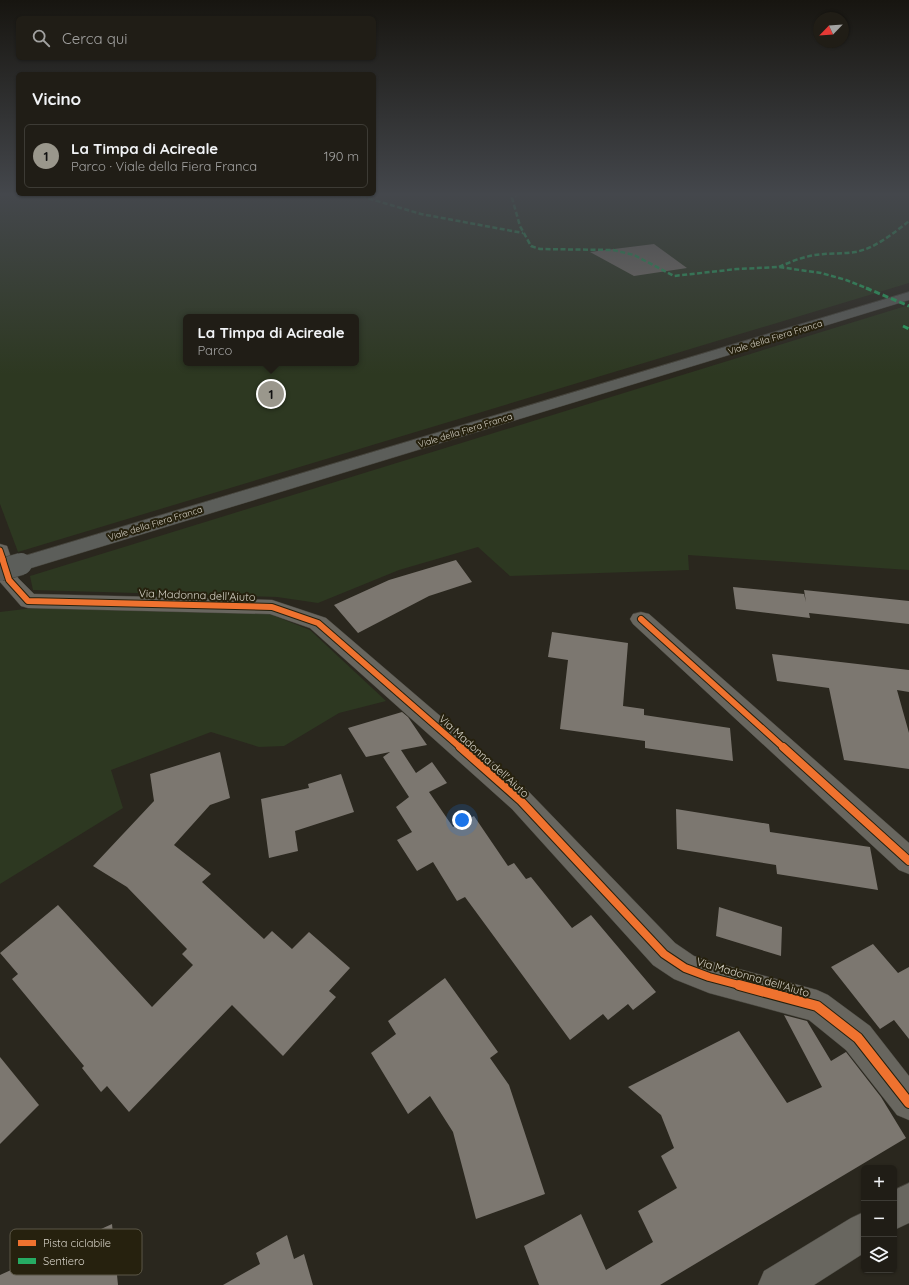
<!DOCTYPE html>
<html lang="it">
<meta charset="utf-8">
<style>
body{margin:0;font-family:Quicksand,sans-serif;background:#2d2a23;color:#f1f3f6}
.controls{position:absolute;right:12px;bottom:12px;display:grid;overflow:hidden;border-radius:6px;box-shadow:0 1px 3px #0004}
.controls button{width:36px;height:36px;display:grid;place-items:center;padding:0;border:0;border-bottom:1px solid #3d3b35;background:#201d16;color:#f1f3f6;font:20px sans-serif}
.compass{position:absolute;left:813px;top:12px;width:36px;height:36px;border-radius:50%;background:#201d16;box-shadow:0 1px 3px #0004;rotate:245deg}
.you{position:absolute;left:462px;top:820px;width:14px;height:14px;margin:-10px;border:3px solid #fff;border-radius:50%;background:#1a73e8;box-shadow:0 0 0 6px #1a73e833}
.badge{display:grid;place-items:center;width:26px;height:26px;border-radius:50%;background:#9a978c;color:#111;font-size:13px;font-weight:700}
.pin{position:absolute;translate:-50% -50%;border:2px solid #fff;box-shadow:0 1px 4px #0006}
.popup{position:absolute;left:183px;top:314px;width:176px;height:52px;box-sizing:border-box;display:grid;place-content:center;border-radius:6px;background:#201d16;filter:drop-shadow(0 1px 3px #0005);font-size:13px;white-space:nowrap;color:#a2a2a1}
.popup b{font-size:15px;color:#f1f3f6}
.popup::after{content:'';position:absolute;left:50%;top:100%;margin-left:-8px;border:8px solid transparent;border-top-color:#201d16}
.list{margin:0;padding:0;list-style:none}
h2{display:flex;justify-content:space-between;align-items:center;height:52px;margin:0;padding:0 16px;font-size:17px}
h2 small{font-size:13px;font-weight:400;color:#a2a2a1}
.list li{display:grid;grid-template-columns:26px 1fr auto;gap:12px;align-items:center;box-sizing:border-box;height:64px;margin:0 8px 8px;padding:0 8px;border:1px solid #3d3b35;border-radius:6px}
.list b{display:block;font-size:15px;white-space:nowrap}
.list p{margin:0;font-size:13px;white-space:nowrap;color:#a2a2a1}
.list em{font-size:13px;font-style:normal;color:#a2a2a1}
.icon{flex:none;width:22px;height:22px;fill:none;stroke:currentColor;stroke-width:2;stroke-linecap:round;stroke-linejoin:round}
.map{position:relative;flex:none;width:909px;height:1285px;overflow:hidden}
.search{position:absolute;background:#201d16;box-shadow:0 1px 3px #0004;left:16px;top:16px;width:360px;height:44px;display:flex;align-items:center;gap:10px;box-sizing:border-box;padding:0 14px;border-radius:6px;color:#a2a2a1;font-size:15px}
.panel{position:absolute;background:#201d16;box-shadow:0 1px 3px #0004;left:16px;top:72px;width:360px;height:124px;border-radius:6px}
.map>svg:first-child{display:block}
.green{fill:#2d3821;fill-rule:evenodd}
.building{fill:#7c7770}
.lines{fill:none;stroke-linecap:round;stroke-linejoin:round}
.minor-casing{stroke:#45433b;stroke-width:1}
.secondary-casing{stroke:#45433b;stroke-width:1}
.primary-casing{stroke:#45433b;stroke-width:1}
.minor{fill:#68665f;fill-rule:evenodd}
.secondary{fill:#68665f;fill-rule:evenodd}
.primary{fill:#5c5e5a;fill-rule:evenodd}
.primary-bridge-casing{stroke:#45433b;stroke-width:23;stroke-linecap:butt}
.primary-bridge{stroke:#5c5e5a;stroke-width:22}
.quiet-far1{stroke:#26ab63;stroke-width:2.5;stroke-dasharray:5 2.5;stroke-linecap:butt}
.quiet{stroke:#26ab63;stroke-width:3;stroke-dasharray:6 3;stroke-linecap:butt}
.cycleway-far3-casing{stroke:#26210e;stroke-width:7}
.cycleway-far2-casing{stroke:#26210e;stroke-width:8}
.cycleway-far1-casing{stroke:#26210e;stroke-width:10}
.cycleway-casing{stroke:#26210e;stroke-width:12}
.cycleway-far3{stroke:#ef722f;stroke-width:5}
.cycleway-far2{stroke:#ef722f;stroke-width:6}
.cycleway-far1{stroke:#ef722f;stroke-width:8}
.cycleway{stroke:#ef722f;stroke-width:10}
.labels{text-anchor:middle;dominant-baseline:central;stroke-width:4;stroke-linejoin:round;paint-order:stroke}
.far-street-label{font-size:9px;fill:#d7d3c8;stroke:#26210e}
.street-label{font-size:11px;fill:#d7d3c8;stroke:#26210e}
.key{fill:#26210e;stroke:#5b5646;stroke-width:1}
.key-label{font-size:11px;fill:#d7d3c8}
</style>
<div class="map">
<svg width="909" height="1285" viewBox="0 0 909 1285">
<rect width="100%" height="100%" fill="#2a271e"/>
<!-- green -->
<path class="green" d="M0,194H909V283L18,552L0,504ZM186,317H356V363H186Z
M909,305V570L688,555L689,570L510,576L478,547L399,570L318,603L277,597L33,590L30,576Z
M33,608L267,613L310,630L386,701L339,713L284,746L259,747L211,732L111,770L123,808L0,884V612Z"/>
<!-- building -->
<path class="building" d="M654,244L687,268L634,276L590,252Z
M456,560L472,582L429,596L358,633L334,605L389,580Z
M733,587L804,594L806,602L804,590L909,601V624L809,613L810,618L736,609Z
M552,632L628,643L623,706L644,709V715L730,728L733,761L645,748V741L560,729L568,660L548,657Z
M772,654L909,670V692L897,690L909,733V769L844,760L829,688L777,681Z
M402,712L408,717L427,745L401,750L416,773L432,762L447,783L429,792L453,827L474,816L508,866L514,863L526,879L531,877L572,928L591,915L656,992L633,1010L628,1004L608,1020L603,1014L570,1040L465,897L457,901L433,862L417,871L397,840L412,832L396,807L409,797L383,757L390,752L366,757L348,728Z
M220,752L230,798L210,805L174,845L211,874L202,882L264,939L272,931L292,949L309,932L350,968L329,991L336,997L283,1056L232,1005L129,1112L107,1086L101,1092L82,1068L84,1066L12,979L18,974L0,953L58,905L152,1007L193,965L182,954L187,949L127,887L93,866L154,801L150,774Z
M341,774L354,812L295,831L298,851L269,858L261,799L309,788L308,784Z
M676,809L769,824L770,832L870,847L878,890L777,874L776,865L677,849Z
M719,907L782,927L781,956L716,936Z
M873,944L898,973L909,967V1039L894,1020L880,1029L831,967Z
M445,978L498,1052L490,1058L509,1085L545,1194L476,1219L453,1132L430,1096L408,1114L371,1053L396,1034L388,1021Z
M784,1015L807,1021L831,1061L846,1052L881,1097L906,1138L660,1285H539L524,1246L581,1214L606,1270L653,1242L638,1211L677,1188L661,1156L674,1148L661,1115L628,1087L739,1031L787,1103L822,1087Z
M0,1057L39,1105L0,1144Z
M112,1224L118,1285H0V1275Z
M287,1235L294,1259L304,1254L313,1285H223L260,1264L256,1253Z"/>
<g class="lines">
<defs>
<path id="minor" d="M0,544L7,546L18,578L34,594L272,600L326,618L530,793L675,943L694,956L709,961L817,990L828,995L870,1026L909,1076V1120L897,1115L846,1050L809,1020L709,993L674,979L653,965L512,809L310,628L270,614L28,608L21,606L0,582Z
M641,612L649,614L909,843V874L899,870L633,624L630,619L633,614Z"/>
<path id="secondary" d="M909,1183V1223L894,1230V1190Z
M864,1212V1253L814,1285H758L764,1271L851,1218Z"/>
<path id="primary" d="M909,292V300L28,569L21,570L14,569L11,564L14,559Z"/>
</defs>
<!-- minor casing -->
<use href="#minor" class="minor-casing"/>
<!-- secondary casing -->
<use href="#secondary" class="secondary-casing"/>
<!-- primary casing -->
<use href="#primary" class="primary-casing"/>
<!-- minor -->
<use href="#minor" class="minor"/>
<!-- secondary -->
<use href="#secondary" class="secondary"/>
<!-- primary -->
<use href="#primary" class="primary"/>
<defs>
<path id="primary-bridge" d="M0,570L21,564"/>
</defs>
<!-- primary-bridge casing -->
<use href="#primary-bridge" class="primary-bridge-casing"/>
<!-- primary-bridge -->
<use href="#primary-bridge" class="primary-bridge"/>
<!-- quiet-far1 -->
<path class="quiet-far1" d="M354,194L421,214L523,233
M519,194L512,198L520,226L531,246L540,249L613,250L634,255L674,276L737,269L779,267L821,273L846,280L869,289
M779,267C790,262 802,257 815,255C828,253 842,254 855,252C874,249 894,233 909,221"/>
<!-- quiet -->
<path class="quiet" d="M866,288L909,306
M903,326L909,329"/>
<defs>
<path id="cycleway-far3" d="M0,550L3,559"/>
<path id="cycleway-far2" d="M2,558L9,580L28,601L272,607L318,623L461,748
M641,619L784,748"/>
<path id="cycleway-far1" d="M460,747L521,801L664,954L685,968L709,977L743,986
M783,747L909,861"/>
<path id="cycleway" d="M739,985L817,1006L858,1038L909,1103"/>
</defs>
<!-- cycleway-far3 casing -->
<use href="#cycleway-far3" class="cycleway-far3-casing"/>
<!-- cycleway-far2 casing -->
<use href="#cycleway-far2" class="cycleway-far2-casing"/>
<!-- cycleway-far1 casing -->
<use href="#cycleway-far1" class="cycleway-far1-casing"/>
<!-- cycleway casing -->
<use href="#cycleway" class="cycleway-casing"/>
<!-- cycleway-far3 -->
<use href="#cycleway-far3" class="cycleway-far3"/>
<!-- cycleway-far2 -->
<use href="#cycleway-far2" class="cycleway-far2"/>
<!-- cycleway-far1 -->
<use href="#cycleway-far1" class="cycleway-far1"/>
<!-- cycleway -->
<use href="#cycleway" class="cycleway"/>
</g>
<!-- sky -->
<linearGradient id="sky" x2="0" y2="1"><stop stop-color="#171510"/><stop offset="0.52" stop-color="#44474c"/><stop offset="1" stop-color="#44474c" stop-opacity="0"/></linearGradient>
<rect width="909" height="374" fill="url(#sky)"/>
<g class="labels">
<!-- far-street labels -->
<g class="far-street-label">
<text transform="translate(775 337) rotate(-17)">Viale della Fiera Franca</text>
<text transform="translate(465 430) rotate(-17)">Viale della Fiera Franca</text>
<text transform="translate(155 523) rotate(-17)">Viale della Fiera Franca</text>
</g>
<!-- street labels -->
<g class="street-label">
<text transform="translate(197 595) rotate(2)">Via Madonna dell'Aiuto</text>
<text transform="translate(484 756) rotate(42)">Via Madonna dell'Aiuto</text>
<text transform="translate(753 977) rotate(16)">Via Madonna dell'Aiuto</text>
</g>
</g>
<!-- legend -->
<rect x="10" y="1229" width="132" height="46" rx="6" class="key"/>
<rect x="18" y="1240" width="18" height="6" fill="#ef722f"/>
<rect x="18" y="1258" width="18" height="6" fill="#26ab63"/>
<g class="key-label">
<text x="43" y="1247">Pista ciclabile</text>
<text x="43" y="1265">Sentiero</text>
</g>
</svg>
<div class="controls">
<button>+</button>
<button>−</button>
<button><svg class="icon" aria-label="layers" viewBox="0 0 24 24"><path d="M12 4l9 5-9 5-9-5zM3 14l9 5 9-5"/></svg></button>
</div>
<svg class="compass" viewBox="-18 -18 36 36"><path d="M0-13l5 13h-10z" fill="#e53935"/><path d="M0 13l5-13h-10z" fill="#a2a2a1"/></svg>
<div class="you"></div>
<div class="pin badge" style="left:271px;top:394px">1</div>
<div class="popup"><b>La Timpa di Acireale</b>Parco</div>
<div class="search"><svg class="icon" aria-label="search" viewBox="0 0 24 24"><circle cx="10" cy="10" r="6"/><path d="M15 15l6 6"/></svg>Cerca qui</div>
<section class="panel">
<h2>Vicino<small></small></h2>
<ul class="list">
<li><span class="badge">1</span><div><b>La Timpa di Acireale</b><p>Parco · Viale della Fiera Franca</p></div><em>190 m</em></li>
</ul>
</section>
</div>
